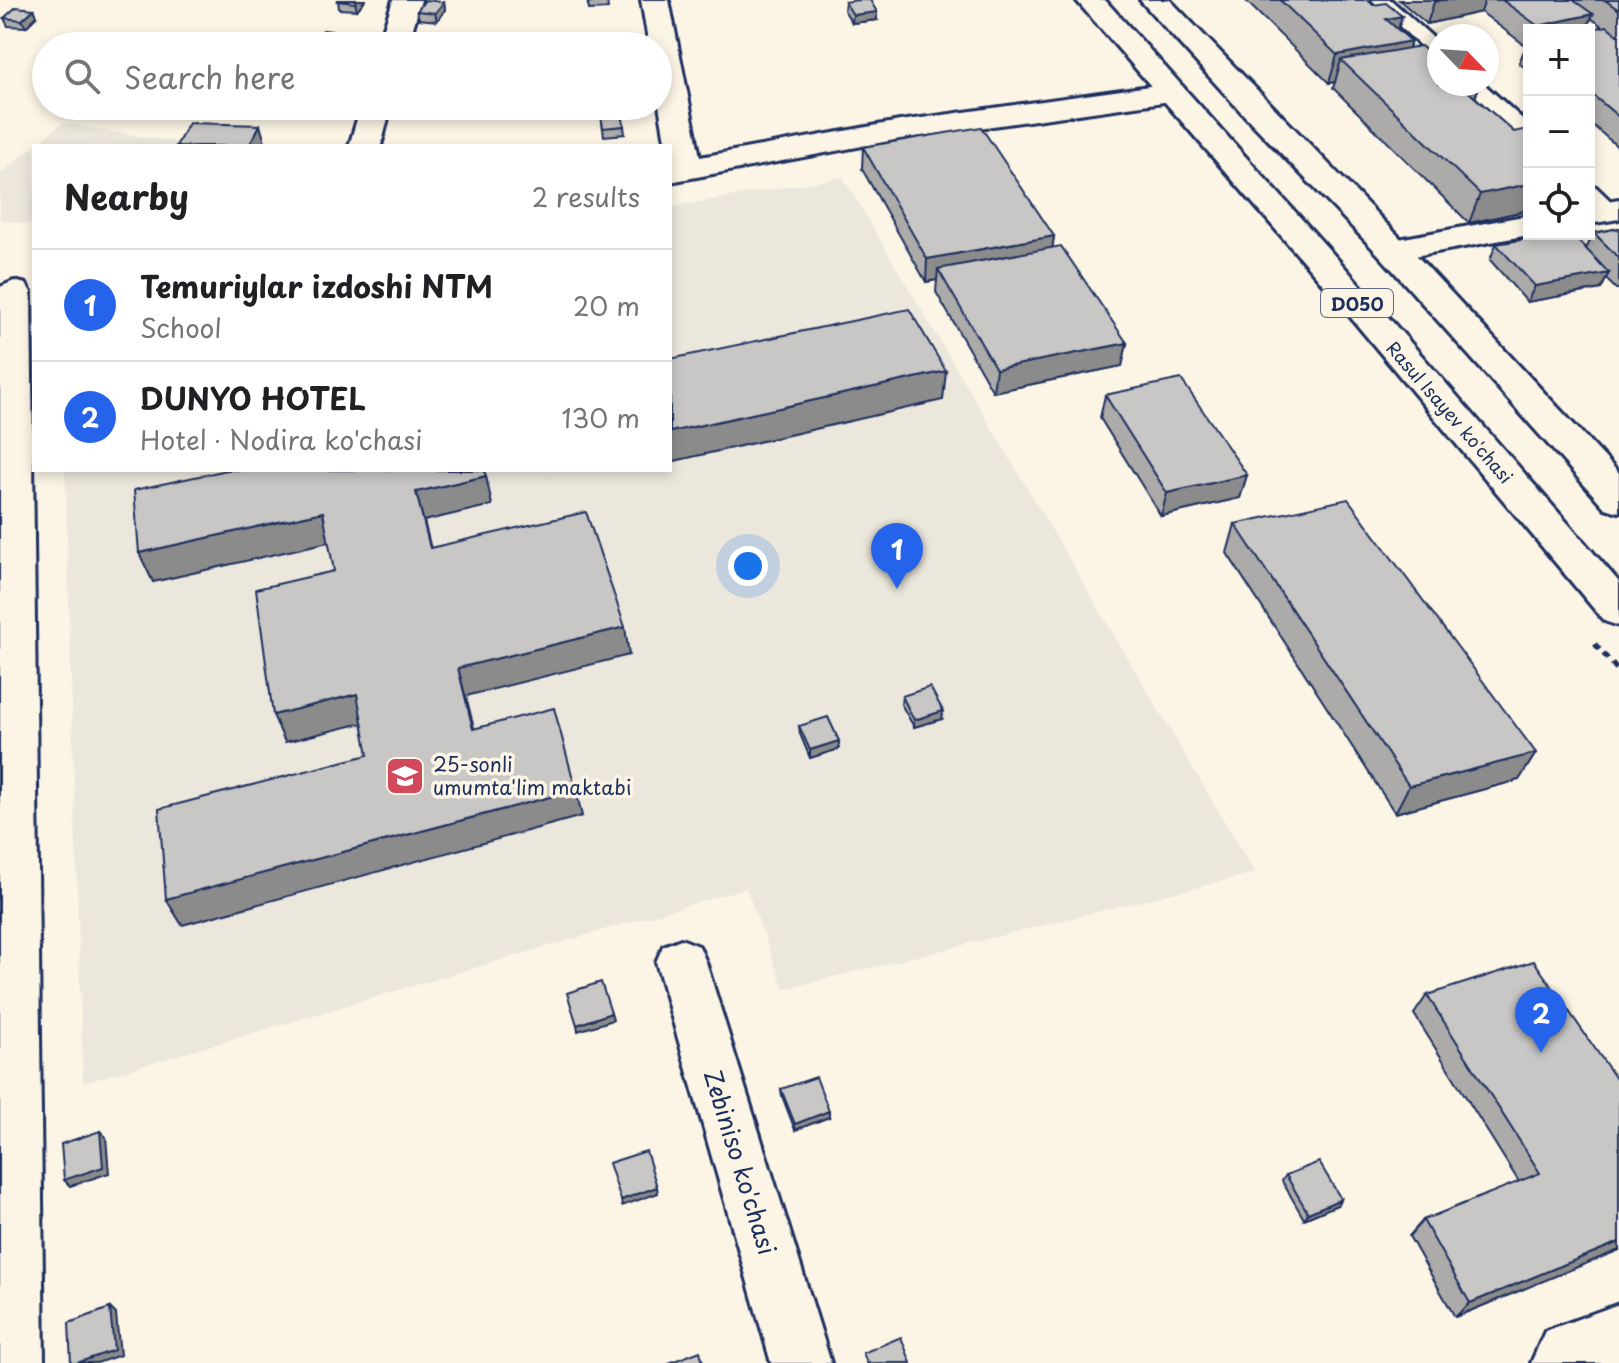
<!DOCTYPE html>
<meta charset="utf-8">
<style>
body{margin:0;font-family:"Playpen Sans",sans-serif;background:#f2f2f2;color:#202124}
.controls{position:absolute;right:24px;top:24px;display:grid;overflow:hidden;border-radius:0px;box-shadow:0 4px 12px #0003}
.controls button{width:72px;height:72px;display:grid;place-items:center;padding:0;border:0;border-bottom:2px solid #e0e0e0;background:#fff;color:#202124;font:40px sans-serif}
.compass{position:absolute;left:1427px;top:24px;width:72px;height:72px;border-radius:50%;background:#fff;box-shadow:0 4px 12px #0003;rotate:115deg}
.you{position:absolute;left:748px;top:566px;width:28px;height:28px;margin:-20px;border:6px solid #fff;border-radius:50%;background:#1a73e8;box-shadow:0 0 0 12px #1a73e833}
.badge{display:grid;place-items:center;width:52px;height:52px;border-radius:50%;background:#2563eb;color:#fff;font-size:26px;font-weight:700}
.pin{position:absolute;translate:-50% -66px;filter:drop-shadow(0 2px 4px #0008)}
.pin::after{content:'';position:absolute;top:42px;width:28px;height:24px;background:inherit;clip-path:polygon(0 0,100% 0,50% 100%)}
.list{margin:0;padding:0;list-style:none}
h2{display:flex;justify-content:space-between;align-items:center;height:104px;margin:0;padding:0 32px;font-size:34px}
h2 small{font-size:26px;font-weight:400;color:#757577}
.list li{display:grid;grid-template-columns:52px 1fr auto;gap:24px;align-items:center;box-sizing:border-box;height:112px;padding:0 32px;border-top:2px solid #e0e0e0}
.list b{display:block;font-size:30px;white-space:nowrap}
.list p{margin:0;font-size:26px;white-space:nowrap;color:#757577}
.list em{font-size:26px;font-style:normal;color:#757577}
.icon{flex:none;width:44px;height:44px;fill:none;stroke:currentColor;stroke-width:2;stroke-linecap:round;stroke-linejoin:round}
.map{position:relative;flex:none;width:1619px;height:1363px;overflow:hidden}
.search{position:absolute;background:#fff;box-shadow:0 4px 12px #0003;left:32px;top:32px;width:640px;height:88px;display:flex;align-items:center;gap:20px;box-sizing:border-box;padding:0 28px;border-radius:44px;color:#757577;font-size:30px}
.panel{position:absolute;background:#fff;box-shadow:0 4px 12px #0003;left:32px;top:144px;width:640px;height:328px;border-radius:0px}
.map>svg:first-child{display:block}
.built{fill:#ece7dc}
.lines{fill:none;stroke-linecap:round;stroke-linejoin:round}
.service-casing{stroke:#1b2f5e;stroke-width:6}
.minor-casing{stroke:#1b2f5e;stroke-width:6}
.primary-casing{stroke:#1b2f5e;stroke-width:6}
.path{stroke:#1b2f5e;stroke-width:5;stroke-dasharray:7 6;stroke-linecap:butt}
.service{fill:#fcf5e5;fill-rule:evenodd}
.minor{fill:#fcf5e5;fill-rule:evenodd}
.primary{fill:#fcf5e5;fill-rule:evenodd}
.wall{fill:#acabaa;stroke:#1b2f5e;stroke-width:2}
.shaded-wall{fill:#8c8b8b;stroke:#1b2f5e;stroke-width:2}
.building{fill:#c8c7c6;stroke:#1b2f5e;stroke-width:2}
.labels{text-anchor:middle;dominant-baseline:central;stroke-width:7;stroke-linejoin:round;paint-order:stroke}
.shield{fill:#fcf5e5;stroke:#5e6a86;stroke-width:2}
.shield-label{font-size:18px;font-weight:bold;fill:#1b2f5e}
.far-street-label{font-size:18px;fill:#1b2f5e;stroke:#fcf5e5}
.poi-label{font-size:20px;fill:#1b2f5e;stroke:#fcf5e5;text-anchor:start}
.near-street-label{font-size:24px;fill:#1b2f5e;stroke:#fcf5e5}
</style>
<div class="map">
<svg width="1619" height="1363" viewBox="0 0 1619 1363">
<rect width="100%" height="100%" fill="#fcf5e5"/>
<filter id="ink" filterUnits="userSpaceOnUse"><feTurbulence type="fractalNoise" baseFrequency=".0125" numOctaves="2"/><feDisplacementMap in="SourceGraphic" scale="16" xChannelSelector="R" yChannelSelector="G"/><feConvolveMatrix kernelMatrix="1 2 1 2 8 2 1 2 1" color-interpolation-filters="sRGB"/></filter>
<g filter="url(#ink)">
<!-- built -->
<path class="built" d="M62,123L197,146H201H35Z
M34,146V225L0,220V174Z
M843,177L1255,873L784,989L746,888L83,1083L65,470H670V207Z"/>
<g class="lines">
<defs>
<path id="service" d="M1372,0H1391L1439,43V59L1432,57Z
M1463,84H1484L1529,125V142L1522,140Z
M1589,185L1596,187L1617,207V215H1603L1589,202Z"/>
<path id="minor" d="M393,0H421L408,46H378Z
M641,0H669L700,157L900,121L1171,83L1182,86L1186,92L1182,98L1171,101L900,139L670,182V146H666L658,99V46H649Z
M361,106H391L381,146H349Z
M1619,199V219L1589,224V204Z
M1529,215V234H1533L1529,235L1393,260L1381,257L1376,250L1381,243L1393,240Z
M14,281L26,284L31,292L44,1363H0V287Z
M681,939L699,946L706,962L831,1363H771L656,962L663,946Z
M1619,1304V1363H1531L1545,1331Z"/>
<path id="primary" d="M1076,0H1105L1341,263L1619,582V626L1604,621L1317,277Z
M1140,0H1170L1405,243L1619,473V512L1605,508L1381,257L1244,115Z"/>
</defs>
<!-- service casing -->
<use href="#service" class="service-casing"/>
<!-- minor casing -->
<use href="#minor" class="minor-casing"/>
<!-- primary casing -->
<use href="#primary" class="primary-casing"/>
<!-- path -->
<path class="path" d="M1595,644L1619,672"/>
<!-- service -->
<use href="#service" class="service"/>
<!-- minor -->
<use href="#minor" class="minor"/>
<!-- primary -->
<use href="#primary" class="primary"/>
</g>
<!-- wall -->
<path class="wall" d="M338,0H365L357,10L339,9Z
M587,0H607L608,9L589,10Z
M1245,0H1368L1373,5L1402,16L1398,29L1411,41L1409,48L1439,84H1480L1475,98L1514,132L1529,131V210L1469,223L1333,88L1335,82L1329,83Z
M1399,0H1619V148L1589,122V30L1603,27L1591,18L1586,30H1529V71L1519,63L1526,46L1481,12L1427,24Z
M444,2L445,10L437,21L419,19L417,11Z
M845,2L877,20L852,23L844,10Z
M34,9L37,16L26,27L8,26L4,18Z
M342,32L344,40L339,46H315L314,41Z
M622,113L625,134L604,136L601,115Z
M863,147L1054,236L1052,248L1127,343L1122,366L993,392L936,292L937,280L926,282L862,169Z
M1619,228V289H1616L1606,279L1601,289L1527,302L1490,260L1496,244L1586,249L1594,233Z
M1105,395L1247,475L1240,498L1161,516L1100,418Z
M1235,524L1536,753L1519,780L1395,813L1227,553Z
M902,696L942,719L914,727L901,704Z
M799,726L839,741V749L810,758L800,734Z
M1427,995L1619,1250L1455,1317L1409,1236L1423,1220L1519,1182L1414,1014Z
M781,1089L829,1117L795,1130L782,1096Z
M1286,1175L1337,1205L1304,1219L1282,1181Z"/>
<!-- shaded-wall -->
<path class="shaded-wall" d="M357,0H365L357,10L355,3Z
M1442,0H1485L1481,12L1427,24L1434,2Z
M444,2L445,10L437,21L435,13Z
M34,9L37,16L26,27L22,20Z
M877,12V20L852,23L853,15Z
M1593,14L1586,30H1536L1538,26Z
M1402,16L1393,44L1386,19Z
M342,32L344,40L339,46H333V43Z
M1411,41L1402,70L1341,60L1335,82L1329,83L1337,55Z
M1476,84H1480L1470,111L1463,87Z
M260,125L266,146H249Z
M1529,184V210L1469,223L1480,194Z
M1054,236L1051,259L938,269L937,280L926,282L927,259Z
M1609,273L1601,289L1527,302L1535,286Z
M1127,343L1122,366L993,392L996,369Z
M946,371L943,400L670,462V432Z
M1247,475L1240,498L1161,516L1167,493Z
M486,476L492,505L424,521L438,577L416,492Z
M323,512L333,541L153,582L139,553Z
M625,627L629,655L466,696L481,756L458,668Z
M357,694L367,722L285,742L273,715Z
M943,711L942,719L914,727V720Z
M839,741V749L810,758V750Z
M1536,753L1519,780L1395,813L1409,786Z
M576,790L582,816L182,925L166,899Z
M611,1013L613,1020L578,1031L577,1025Z
M829,1111V1117L795,1130V1124Z
M100,1131L106,1137L109,1173L70,1186L64,1180Z
M657,1187L658,1193L622,1206L621,1200Z
M1341,1199L1337,1205L1304,1219L1308,1213Z
M1619,1242V1250L1455,1317L1470,1303Z
M110,1308L116,1314L120,1355L97,1363H77Z"/>
<!-- building -->
<path class="building" d="M338,0H357L355,3L337,1Z
M425,0L444,2L435,13L417,11Z
M588,0H607V1L588,3Z
M858,0H870L877,12L853,15L845,2Z
M1280,0H1368L1373,5L1386,3L1402,16L1386,19L1411,41L1337,55Z
M1502,0H1573L1593,14L1538,26Z
M1605,0H1619V10Z
M16,7L34,9L22,20L4,18Z
M1607,26L1619,36V117L1589,92V30H1587Z
M323,30L342,32L333,43L314,41Z
M413,40L432,41L429,46H409Z
M1421,46L1439,62V84H1476L1463,87L1514,132L1528,129L1529,131V184L1480,194L1341,60Z
M622,113L624,126L603,128L601,115Z
M189,123L260,125L249,146H176Z
M981,127L1054,236L927,259L863,147Z
M1619,228V258L1594,233Z
M1558,234H1572L1609,273L1535,286L1496,244Z
M1061,246L1127,343L996,369L938,269Z
M909,309L946,371L670,432V359Z
M1181,379L1247,475L1167,493L1105,395Z
M227,470H484L486,476L416,492L430,548L586,512L625,627L458,668L473,729L554,708L576,790L166,899L159,809L368,755L357,694L273,715L256,589L334,571L323,512L139,553L134,490Z
M1348,499L1536,753L1409,786L1235,524Z
M930,687L943,711L914,720L902,696Z
M828,717L839,741L810,750L799,726Z
M1534,961L1619,1083V1242L1470,1303L1423,1220L1540,1173L1427,995Z
M601,982L611,1013L577,1025L567,993Z
M816,1077L829,1111L795,1124L781,1089Z
M100,1131L103,1167L64,1180L61,1144Z
M646,1151L657,1187L621,1200L609,1163Z
M1319,1162L1341,1199L1308,1213L1286,1175Z
M110,1308L114,1350L77,1363H71L69,1323Z
M901,1337L911,1363H867L863,1353Z
M700,1351L703,1363H669Z"/>
</g>
<!-- icons -->
<defs>
<symbol id="school-square" viewBox="-11 -11 22 22"><rect x="-9" y="-9" width="18" height="18" rx="4" fill="#d1495b" stroke="#fcf5e5"/><path d="M0-5L7-2L0 1L-7-2ZM-4 1L0 2.5L4 1V4Q0 6-4 4Z" fill="#fff"/></symbol>
</defs>
<g fill-rule="evenodd">
<use href="#school-square" x="383" y="754" width="44" height="44"/>
</g>
<g class="labels">
<!-- shield labels -->
<rect class="shield" x="1321" y="289" width="72" height="28" rx="6"/>
<g class="shield-label">
<text x="1357" y="303">D050</text>
</g>
<!-- far-street labels -->
<g class="far-street-label">
<text transform="translate(1450 412) rotate(49)">Rasul Isayev ko'chasi</text>
</g>
<!-- poi labels -->
<g class="poi-label">
<text x="433" y="764">25-sonli<tspan x="433" dy="23">umumta'lim maktabi</tspan></text>
</g>
<!-- near-street labels -->
<g class="near-street-label">
<text transform="translate(741 1162) rotate(73)">Zebiniso ko'chasi</text>
</g>
</g>
</svg>
<div class="controls">
<button>+</button>
<button>−</button>
<button><svg class="icon" aria-label="locate" viewBox="0 0 24 24"><circle cx="12" cy="12" r="6"/><path d="M12 2v4M12 18v4M2 12h4M18 12h4"/></svg></button>
</div>
<svg class="compass" viewBox="-18 -18 36 36"><path d="M0-13l5 13h-10z" fill="#e53935"/><path d="M0 13l5-13h-10z" fill="#757577"/></svg>
<div class="you"></div>
<div class="pin badge" style="left:897px;top:589px">1</div>
<div class="pin badge" style="left:1541px;top:1053px">2</div>
<div class="search"><svg class="icon" aria-label="search" viewBox="0 0 24 24"><circle cx="10" cy="10" r="6"/><path d="M15 15l6 6"/></svg>Search here</div>
<section class="panel">
<h2>Nearby<small>2 results</small></h2>
<ul class="list">
<li><span class="badge">1</span><div><b>Temuriylar izdoshi NTM</b><p>School</p></div><em>20 m</em></li>
<li><span class="badge">2</span><div><b>DUNYO HOTEL</b><p>Hotel · Nodira ko'chasi</p></div><em>130 m</em></li>
</ul>
</section>
</div>
